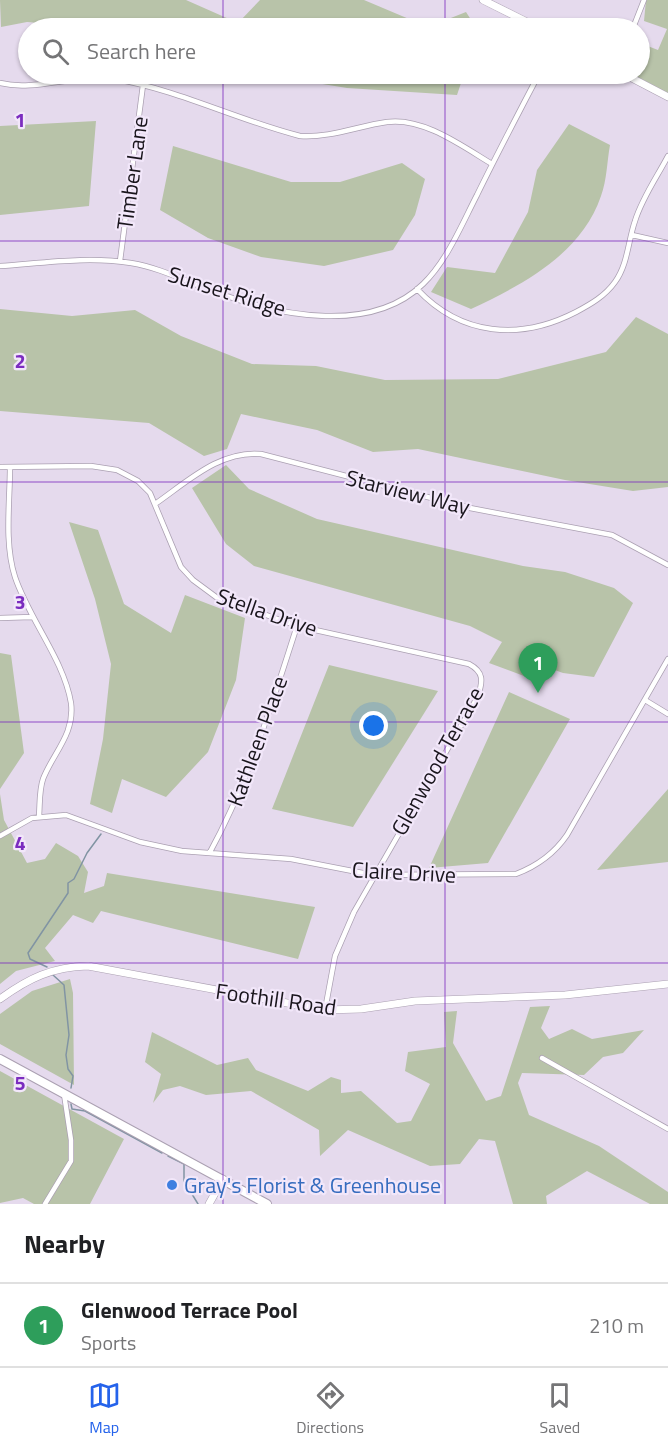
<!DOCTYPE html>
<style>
body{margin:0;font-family:"Titillium Web",sans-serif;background:#f2f2f2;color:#202124}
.you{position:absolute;left:374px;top:726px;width:21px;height:21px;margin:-15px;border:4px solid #fff;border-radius:50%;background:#1a73e8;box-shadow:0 0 0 9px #1a73e833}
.badge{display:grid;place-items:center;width:39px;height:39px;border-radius:50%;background:#2563eb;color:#fff;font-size:20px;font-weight:700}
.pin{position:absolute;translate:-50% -50px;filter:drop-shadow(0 2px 3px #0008)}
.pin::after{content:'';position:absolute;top:32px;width:21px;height:18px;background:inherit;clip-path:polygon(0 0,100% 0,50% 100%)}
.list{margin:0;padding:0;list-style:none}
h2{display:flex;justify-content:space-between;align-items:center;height:78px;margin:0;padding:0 24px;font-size:26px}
h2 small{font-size:20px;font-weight:400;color:#757577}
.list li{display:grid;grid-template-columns:39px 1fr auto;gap:18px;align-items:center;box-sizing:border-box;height:84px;padding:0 24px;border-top:2px solid #e0e0e0}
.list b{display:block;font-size:22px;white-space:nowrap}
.list p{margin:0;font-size:20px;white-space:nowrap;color:#757577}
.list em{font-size:20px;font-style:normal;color:#757577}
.icon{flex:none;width:33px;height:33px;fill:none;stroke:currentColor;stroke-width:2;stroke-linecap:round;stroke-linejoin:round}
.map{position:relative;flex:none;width:668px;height:1204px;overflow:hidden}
.search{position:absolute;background:#fff;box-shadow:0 2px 4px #0004;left:18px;right:18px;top:18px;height:66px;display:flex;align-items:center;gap:15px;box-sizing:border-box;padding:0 21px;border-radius:33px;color:#757577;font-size:22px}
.sheet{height:162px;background:#fff}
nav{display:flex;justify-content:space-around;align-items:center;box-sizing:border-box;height:84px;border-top:2px solid #e0e0e0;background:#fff;font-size:16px;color:#757577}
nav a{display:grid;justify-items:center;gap:3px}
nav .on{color:#2563eb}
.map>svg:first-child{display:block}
.green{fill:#b8c3a9}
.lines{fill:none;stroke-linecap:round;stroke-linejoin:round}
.stream{stroke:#8194a3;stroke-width:1.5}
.street-casing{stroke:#aba0b2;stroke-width:6}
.secondary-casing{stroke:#aba0b2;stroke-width:8}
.highway-casing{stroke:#aba0b2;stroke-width:10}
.street{stroke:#fff;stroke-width:4.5}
.secondary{stroke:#fff;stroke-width:7}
.highway{stroke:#fff;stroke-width:8}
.grid{fill:none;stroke:#7b2cbf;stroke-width:1.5;stroke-opacity:0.55}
.shop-dot{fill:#3f7fe0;stroke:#f2e7fa;stroke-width:2}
.labels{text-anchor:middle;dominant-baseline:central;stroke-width:4.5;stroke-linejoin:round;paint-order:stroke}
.street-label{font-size:22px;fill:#19151c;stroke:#f2e7fa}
.shop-label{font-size:22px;fill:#366cbe;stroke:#f2e7fa;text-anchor:start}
.grid-label{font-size:20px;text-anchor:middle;font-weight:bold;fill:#7b2cbf;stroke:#f2e7fa;stroke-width:4.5;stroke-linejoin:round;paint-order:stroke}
</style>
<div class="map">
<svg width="668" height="1204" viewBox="0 0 668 1204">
<rect width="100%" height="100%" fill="#e5daed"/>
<!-- green -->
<path class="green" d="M0,0H186L238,23L260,0H364L428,27L466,12L475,26V28H104L27,22L1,27Z
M646,0H668V93L632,74H640V43L658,50L667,29L644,21Z
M261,74H464L457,95L347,88Z
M96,121L89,206L0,215V126Z
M569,124L610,145C607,161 607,180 601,196C581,254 524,284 471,309L431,292L447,267L495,273L528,212L537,170Z
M173,146L291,182H340L402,163L425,179L415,215L393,250L324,266L261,257L208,238L160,210Z
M0,309L72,316L135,310L181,336L252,364L316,366L385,380L498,379L606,352L636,317L668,334V487L633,491L565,480L418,449L373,452L317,430L241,414L227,449L204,456L149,423L0,411Z
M226,465L249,489L317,519L523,566L565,572L614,588L633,603L594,677L563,673L541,665L530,669L524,676L489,663L502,642L470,626L254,566L226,544L192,488Z
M69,522L98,530L124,604L171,633L185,595L245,618L236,680L208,752L166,797L122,779L112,813L90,804L103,739L111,664L95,599Z
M0,653L11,655L24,753L0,789Z
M329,665L438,691L353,827L272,809Z
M509,692L570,719L488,863L429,868Z
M668,789V862L597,870Z
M0,794L4,820L27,863L45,859L56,843L78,856L88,872L84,893L104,886L107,873L315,907L298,959L101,911L93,923L73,915L45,948L55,961L16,971L0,984Z
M70,979L73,993L74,1085L0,1044V1014L32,991Z
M550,1006L541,1028L549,1039L572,1029L592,1039L644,1030L623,1053L603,1057L584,1075L522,1073L518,1083L529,1115L599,1146L668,1192V1204H650L587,1171L546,1196L547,1204H513L495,1141L479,1139L460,1164L430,1166L348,1130L320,1156L319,1130L251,1091L206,1095L180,1086L163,1090L153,1103L161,1074L145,1062L152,1032L217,1065L248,1058L256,1070L308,1091L331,1077L341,1080V1093L361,1091L397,1123L411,1121L430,1084L405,1071L408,1052L446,1047L444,1012L457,1011L453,1043L486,1101L501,1096L530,1007Z
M0,1071L124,1139L90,1204H34L23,1198L0,1203Z"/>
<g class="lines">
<!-- stream -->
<path class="stream" d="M47,967L30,959L28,953L68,893V883L74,879L87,853L101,834
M53,975L64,985L69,1035L66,1055L68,1069L73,1076L71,1088
M71,1104L72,1109L85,1111L162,1153
M168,1156L184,1164V1181L198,1204"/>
<defs>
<path id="street" d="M633,28L644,0
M0,83C36,92 76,73 115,79C179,90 237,120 300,136C330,138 358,126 387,122C423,117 462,146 492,164
M632,235L668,243
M120,261L143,85
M0,266C43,263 88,256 131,263C162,268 191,284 221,294C281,316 372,334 423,284C447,261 462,224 477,195C497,154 518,114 539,74
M417,289C461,336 520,341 576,312C591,304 605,296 615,282C628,264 628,241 635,221C642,198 657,177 668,156
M0,467L91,466L117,470L138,481L150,493L181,567L193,580L216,597L297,626L469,664C484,672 483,681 478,696L354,912L335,956L325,1010
M10,467C10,501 4,543 15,577C29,619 64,660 71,703C75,734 53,753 43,779C39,791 40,804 39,816
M155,504C187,482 220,450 261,454L470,508L612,535L668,565
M0,618L32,617
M645,700L668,714
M0,836L32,818L66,815L140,842L182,851L291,859L373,875L516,874C537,866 554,854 567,835L668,659
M210,852C249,781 272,703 297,626
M542,1058L668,1129
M45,1204L71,1161V1140L64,1094"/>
<path id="secondary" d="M483,0L539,28
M624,74L668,97
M0,999C29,978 52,967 88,966L325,1010L361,1009L415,1001L565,995L668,984
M209,1204L223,1179"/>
<path id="highway" d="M0,1059L267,1204"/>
</defs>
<!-- street casing -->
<use href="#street" class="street-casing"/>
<!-- secondary casing -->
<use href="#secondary" class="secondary-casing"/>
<!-- highway casing -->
<use href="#highway" class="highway-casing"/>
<!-- street -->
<use href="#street" class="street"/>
<!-- secondary -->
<use href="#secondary" class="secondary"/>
<!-- highway -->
<use href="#highway" class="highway"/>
</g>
<!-- grid -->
<path class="grid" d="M223,0V28M445,0V28M223,74V1204M445,74V1204M0,241H668M0,482H668M0,722H668M0,963H668"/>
<!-- markers -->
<circle class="shop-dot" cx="172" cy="1185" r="6"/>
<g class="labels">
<!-- street labels -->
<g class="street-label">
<text transform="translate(132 173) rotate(-82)">Timber Lane</text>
<text transform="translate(227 291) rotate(17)">Sunset Ridge</text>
<text transform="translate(408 492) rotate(14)">Starview Way</text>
<text transform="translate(267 612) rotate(19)">Stella Drive</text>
<text transform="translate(257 741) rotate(-70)">Kathleen Place</text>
<text transform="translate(437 761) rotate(-61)">Glenwood Terrace</text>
<text transform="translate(404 872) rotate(3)">Claire Drive</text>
<text transform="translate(276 999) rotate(8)">Foothill Road</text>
</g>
<!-- shop labels -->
<g class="shop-label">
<text x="184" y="1185">Gray's Florist &amp; Greenhouse</text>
</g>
</g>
<g class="grid-label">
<text x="20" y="127">1</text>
<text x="20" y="368">2</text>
<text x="20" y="609">3</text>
<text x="20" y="850">4</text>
<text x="20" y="1090">5</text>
</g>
</svg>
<div class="you"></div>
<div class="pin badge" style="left:538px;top:693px;background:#2e9e5b">1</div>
<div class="search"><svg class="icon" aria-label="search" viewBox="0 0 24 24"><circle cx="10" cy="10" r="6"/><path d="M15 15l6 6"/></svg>Search here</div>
</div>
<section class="sheet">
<h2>Nearby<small></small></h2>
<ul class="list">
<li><span class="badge" style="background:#2e9e5b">1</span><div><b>Glenwood Terrace Pool</b><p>Sports</p></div><em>210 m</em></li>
</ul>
</section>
<nav>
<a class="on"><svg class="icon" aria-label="map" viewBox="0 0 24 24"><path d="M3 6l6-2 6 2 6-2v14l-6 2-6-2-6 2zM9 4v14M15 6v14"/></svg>Map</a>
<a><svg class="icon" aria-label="directions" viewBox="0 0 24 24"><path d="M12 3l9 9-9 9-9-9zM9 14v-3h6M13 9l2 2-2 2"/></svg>Directions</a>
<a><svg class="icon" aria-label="saved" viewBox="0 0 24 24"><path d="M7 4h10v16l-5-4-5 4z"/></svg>Saved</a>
</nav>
